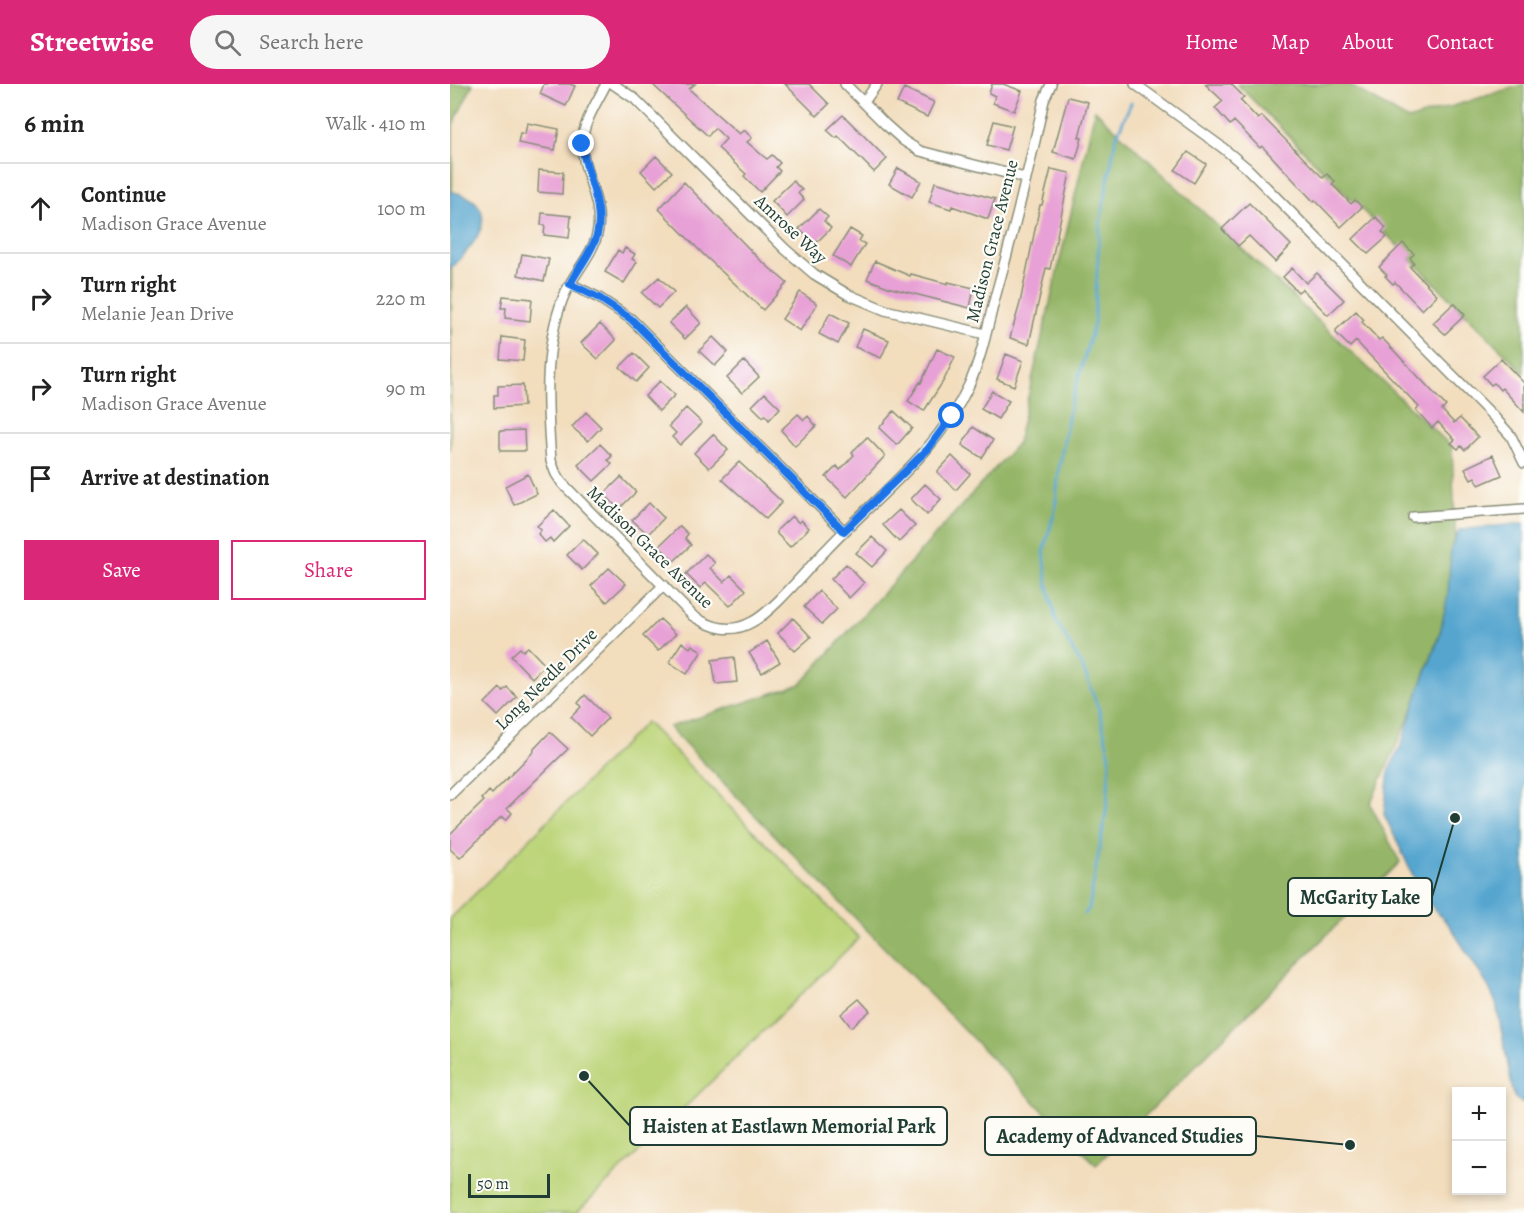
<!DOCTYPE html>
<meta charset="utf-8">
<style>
body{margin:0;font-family:Alegreya,serif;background:#f6f6f6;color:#222}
.controls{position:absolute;right:18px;bottom:18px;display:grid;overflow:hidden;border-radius:0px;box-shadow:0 3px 9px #0003}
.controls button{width:54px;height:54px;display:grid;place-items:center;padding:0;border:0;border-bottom:2px solid #e0e0e0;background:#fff;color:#222;font:30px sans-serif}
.scale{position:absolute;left:18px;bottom:15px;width:82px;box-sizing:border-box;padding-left:6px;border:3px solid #1f3d34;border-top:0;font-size:16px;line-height:21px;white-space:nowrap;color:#1f3d34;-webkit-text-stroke:4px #fdfcf7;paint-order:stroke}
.stop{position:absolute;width:18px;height:18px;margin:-14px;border:4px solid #1a73e8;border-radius:50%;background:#fff}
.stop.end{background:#1a73e8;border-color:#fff;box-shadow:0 2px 6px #0008}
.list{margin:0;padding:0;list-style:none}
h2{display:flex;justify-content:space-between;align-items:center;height:78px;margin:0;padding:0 24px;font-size:26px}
h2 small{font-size:20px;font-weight:400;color:#767676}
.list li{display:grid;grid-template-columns:39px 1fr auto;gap:18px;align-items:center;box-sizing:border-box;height:90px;padding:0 24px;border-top:2px solid #e0e0e0}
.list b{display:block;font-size:22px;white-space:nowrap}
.list p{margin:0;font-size:20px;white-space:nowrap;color:#767676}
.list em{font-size:20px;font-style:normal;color:#767676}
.actions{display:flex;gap:12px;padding:18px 24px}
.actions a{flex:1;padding:14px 0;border:2px solid #db2777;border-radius:0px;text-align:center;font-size:21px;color:#db2777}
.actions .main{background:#db2777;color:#fff}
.icon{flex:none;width:33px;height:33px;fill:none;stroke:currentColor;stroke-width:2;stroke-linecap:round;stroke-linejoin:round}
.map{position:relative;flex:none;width:1074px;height:1129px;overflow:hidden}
header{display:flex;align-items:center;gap:36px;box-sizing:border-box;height:84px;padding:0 30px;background:#db2777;color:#fff}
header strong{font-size:28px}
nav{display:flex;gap:33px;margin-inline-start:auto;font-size:21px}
.search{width:420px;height:54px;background:#f6f6f6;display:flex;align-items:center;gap:15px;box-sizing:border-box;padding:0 21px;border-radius:33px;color:#767676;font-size:22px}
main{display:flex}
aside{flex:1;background:#fff}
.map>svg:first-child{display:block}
.green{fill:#bcd478;stroke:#6e8856;stroke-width:1.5}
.forest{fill:#95b668;stroke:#5a7a4e;stroke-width:1.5}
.water{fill:#54a5cf;stroke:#3a7182;stroke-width:1.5}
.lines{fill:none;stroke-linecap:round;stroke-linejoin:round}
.stream{stroke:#54a5cf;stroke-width:3}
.building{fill:#e8a1d6}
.minor-casing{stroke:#888d78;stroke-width:12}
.minor{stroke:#fff;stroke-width:9}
.route{stroke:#1a73e8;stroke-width:8}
.labels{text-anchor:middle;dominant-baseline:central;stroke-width:4.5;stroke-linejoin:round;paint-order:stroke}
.street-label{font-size:18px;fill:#1f3d34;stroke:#fdfcf7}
.leader{fill:none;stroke:#1f3d34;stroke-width:2}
.callout-dot{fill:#1f3d34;stroke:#fdfcf7;stroke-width:2}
.callout{fill:#fdfcf7;stroke:#1f3d34;stroke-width:2}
.callout-label{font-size:20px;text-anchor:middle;font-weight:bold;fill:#1f3d34}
</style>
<header>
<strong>Streetwise</strong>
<div class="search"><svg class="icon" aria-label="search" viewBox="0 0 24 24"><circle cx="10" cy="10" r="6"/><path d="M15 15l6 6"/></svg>Search here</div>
<nav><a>Home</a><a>Map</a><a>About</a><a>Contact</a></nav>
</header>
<main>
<aside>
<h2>6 min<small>Walk · 410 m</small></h2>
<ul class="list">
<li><svg class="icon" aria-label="ahead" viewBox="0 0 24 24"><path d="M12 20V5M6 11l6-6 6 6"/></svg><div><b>Continue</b><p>Madison Grace Avenue</p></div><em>100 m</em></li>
<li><svg class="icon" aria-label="right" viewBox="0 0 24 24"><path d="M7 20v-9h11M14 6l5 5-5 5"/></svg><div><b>Turn right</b><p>Melanie Jean Drive</p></div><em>220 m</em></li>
<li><svg class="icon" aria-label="right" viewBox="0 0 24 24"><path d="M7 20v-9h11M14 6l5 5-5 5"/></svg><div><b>Turn right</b><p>Madison Grace Avenue</p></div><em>90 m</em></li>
<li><svg class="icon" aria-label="arrive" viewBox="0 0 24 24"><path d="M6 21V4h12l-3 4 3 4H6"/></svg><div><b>Arrive at destination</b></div></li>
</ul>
<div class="actions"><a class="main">Save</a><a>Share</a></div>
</aside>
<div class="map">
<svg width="1074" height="1129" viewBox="0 0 1074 1129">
<rect width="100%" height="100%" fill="#fdfcf7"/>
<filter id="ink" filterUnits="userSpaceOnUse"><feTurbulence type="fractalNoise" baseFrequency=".0167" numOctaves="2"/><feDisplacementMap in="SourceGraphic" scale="12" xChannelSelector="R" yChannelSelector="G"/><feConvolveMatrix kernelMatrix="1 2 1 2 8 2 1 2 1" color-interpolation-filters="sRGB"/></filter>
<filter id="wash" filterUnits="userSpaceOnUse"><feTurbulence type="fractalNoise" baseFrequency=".008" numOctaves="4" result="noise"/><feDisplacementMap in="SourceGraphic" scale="24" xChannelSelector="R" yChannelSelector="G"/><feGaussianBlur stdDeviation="1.35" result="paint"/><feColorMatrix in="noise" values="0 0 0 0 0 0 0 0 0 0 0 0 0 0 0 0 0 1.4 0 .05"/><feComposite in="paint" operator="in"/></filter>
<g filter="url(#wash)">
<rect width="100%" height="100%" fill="#f2ddbd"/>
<!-- green -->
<path class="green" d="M196,638L409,854L126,1129H0V835Z"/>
<!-- forest -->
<path class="forest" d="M0,0H23L3,41L0,367Z
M787,0H898L958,36L1074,0V289Z
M645,26L1002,363L1007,500L961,629L920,720L950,778L646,1081L219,643L351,600L567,360Z"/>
<!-- water -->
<path class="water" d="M0,107C6,109 13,110 18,113C53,133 16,169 0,186Z
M1074,439V1019L1073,1020L1064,1013L1046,919L1038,902L1000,842L984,825L970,806L934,730L939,686L952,659L969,606L989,554L998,511L1001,464L1009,446Z"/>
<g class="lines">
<!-- stream -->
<path class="stream" d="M635,830L639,824L657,722L660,673L649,626L633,584L606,537L597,498L594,466L605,426L609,385L620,323L644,240L650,140L666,53L681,19"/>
</g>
<g id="blocks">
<!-- building -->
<path class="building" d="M94,0H120L125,2L116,22L90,10Z
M202,0H245L239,5L289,50L294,46L302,54L297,58L313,72L317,75L322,71L330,79L326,83L330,87L310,108L294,92L296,90L268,64L276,55L265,44L258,52Z
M335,0H359L379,20L367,32Z
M542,0H553L572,7L564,27L543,19L545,12L539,9Z
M755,0H781L794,13L790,16L808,35L812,32L873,94L877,90L885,97L882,100L901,120L905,116L912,123L891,143L865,116L864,118L812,62L810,64L784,37L780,41L765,24L773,17Z
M454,4L484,18L477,33L447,19Z
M618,13L638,18L629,53L632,54L626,75L603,68Z
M393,31L437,75L424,88L388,52L386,54L377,46Z
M544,37L563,42L556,66L537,61Z
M77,39L109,45L105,66L68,59L70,49L75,50Z
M738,68L756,80L744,99L725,86Z
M206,72L222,88L206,103L191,87Z
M448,84L471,97L462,113L439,100Z
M601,85L620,89L600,185L596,184L579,260L560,254L570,219L590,121H592Z
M89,86L113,88L112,110L88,108Z
M343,97L352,106L348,109L354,116L337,133L322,117Z
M234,98L308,174L337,199L313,226L254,171L209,125Z
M485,98L545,115L538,135L502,122L501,125L479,118Z
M799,119L841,161L825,178L799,152L788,162L772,145Z
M369,125L378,133L374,137L381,144L365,160L349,145Z
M92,129L121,132L119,154L94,151L95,141H91Z
M926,133L936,144L932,148L937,153L918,170L903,155Z
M400,145L412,152L409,157L415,160L401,183L383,172Z
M953,159L964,170L960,174L964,179L960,183L987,211L972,226L945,198L943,200L935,192L937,191L929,183Z
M175,164L185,170L182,175L187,178L174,199L155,188L168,166L172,169Z
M72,170L99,175L94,197L68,191Z
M425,177L460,192L461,190L498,200V198L524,204L520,224L441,204L417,195Z
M842,184L856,199L867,189L894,216L878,231L852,205L848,208L833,193Z
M209,193L224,208L208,224L192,209Z
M350,208L366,219V222L350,247L332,235Z
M53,212L82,215L80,237L55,234L56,224H51Z
M1004,219L1015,231L995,250L983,239Z
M236,223L251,239L235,255L219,239Z
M906,227L914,236L912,238L929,256L932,254L996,322L992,326L1004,339L1010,334L1028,353L1015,366L1011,362L1008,365L1001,359L1005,356L988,338L982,344L966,326L969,323L906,257L900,263L886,249V246Z
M380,229L399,239L388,260L369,250Z
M150,240L166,256L148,275L131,259Z
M413,245L439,256L431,274L405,263Z
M52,253L75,256L73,277L50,275Z
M263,253L278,268L265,282L249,267Z
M487,265L505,273L494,296L474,327L458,317L470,298L471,299Z
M184,269L199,284L186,298L170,283Z
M556,270L573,277L564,302L547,295Z
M1051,275L1074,299V328L1052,304L1050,306L1044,299L1041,301L1033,292Z
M294,277L309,293L292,309L277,294Z
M210,297L225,311L209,327L195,312Z
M73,301L74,322L44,324V311H48V302Z
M542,307L559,317L548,335L531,325Z
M315,309L330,324L319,336L315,331L313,333L302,322Z
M236,324L252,339L230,361L222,353L226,349L219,342Z
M444,327L462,344L447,361L429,344Z
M136,328L151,343L138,357L122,343Z
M348,330L354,336L358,332L366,342L345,362L331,346Z
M523,343L543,356L532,374L512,361Z
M74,346L75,367H50V347Z
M263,350L278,366L259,384L244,369Z
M417,353L435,372L397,413L376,393L387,382L390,386L404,371L402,368Z
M150,360L162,372L158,376L162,380L144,397L128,381Z
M1043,371L1052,391L1029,401L1025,393L1021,395L1015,384Z
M502,372L520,390L506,406L487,388Z
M289,378L332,418L316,435L272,395Z
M78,390L87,410L64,421L55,402Z
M171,393L186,408L169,425L154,410Z
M475,400L491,415L477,431L461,415Z
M199,419L214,434L198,450L182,436Z
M104,426L119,442L103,458L100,454L95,458L88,450L91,446L87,442Z
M449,426L465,442L449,458L433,441Z
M342,432L349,439L351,436L359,444L340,463L327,450V446Z
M230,442L238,450L235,454L241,461L224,477L209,462Z
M422,453L437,467L422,483L406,469Z
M133,455L148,470L132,486L117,471Z
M256,470L265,479L260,484L274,498L281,491L296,506L280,522L256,499L250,504L236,490Z
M396,480L414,499L399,514L381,495Z
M159,484L176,500L157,518L141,502Z
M369,507L387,525L372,540L354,523Z
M343,534L361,553L345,567L328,549Z
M210,535L226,550L208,567L193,552Z
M317,557L330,578L312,589L299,569Z
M232,558L240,564L242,561L252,567L237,590L219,578Z
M78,563L95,581L82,594L61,572L70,564L73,567Z
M284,573L287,598L266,600L262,576Z
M57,603L67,613L48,632L35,619L50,604L53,607Z
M135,611L158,634L140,652L121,633L131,623L128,619Z
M100,648L118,665L57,724L62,729L56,736L52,732L10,774L0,765V750L34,717L32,715L39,707L42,710L84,667L83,666Z
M409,915L420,927L401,943L391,930Z"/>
</g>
</g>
<g filter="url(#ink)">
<use href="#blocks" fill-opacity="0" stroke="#888d78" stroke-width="1.5"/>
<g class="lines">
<defs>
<path id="minor" d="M156,0C147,18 133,39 132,59C132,88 152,115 148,145C145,170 122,190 113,214C93,265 97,324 101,377L106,390L112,399L243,532C262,544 281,550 302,538C324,527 358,484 377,465C426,413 488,368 519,301C532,273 538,240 546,210C564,146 580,81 594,16L601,0
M163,0L185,15L335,165L364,190L397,210L435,226L535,250
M395,0L435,40L454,57L470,67L575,94
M685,0L773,64L797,84L1045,334L1061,352L1074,379
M414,18L427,0
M120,200L149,214L181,235L394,447
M963,433L1074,425
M0,711L214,501"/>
</defs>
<!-- minor casing -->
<use href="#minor" class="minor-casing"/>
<!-- minor -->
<use href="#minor" class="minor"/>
</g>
</g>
<g class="lines" filter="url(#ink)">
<!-- route -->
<path class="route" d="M132,60C135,89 155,122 147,151C142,168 128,184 120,200L149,214L181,235L394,447L478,365L502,332"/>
</g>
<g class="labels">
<!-- street labels -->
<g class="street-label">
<text transform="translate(341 145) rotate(43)">Amrose Way</text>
<text transform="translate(542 157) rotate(-76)">Madison Grace Avenue</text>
<text transform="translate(200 463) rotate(44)">Madison Grace Avenue</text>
<text transform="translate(96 595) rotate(-45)">Long Needle Drive</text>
</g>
</g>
<!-- callouts -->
<path class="leader" d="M1005 734L982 813M134 992L180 1042M900 1061L806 1052"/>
<g class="callout-dot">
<circle cx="1005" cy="734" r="6"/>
<circle cx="134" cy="992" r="6"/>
<circle cx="900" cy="1061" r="6"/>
</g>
<g class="callout">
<rect x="838" y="794" width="144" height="38" rx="6"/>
<rect x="180" y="1023" width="317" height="38" rx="6"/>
<rect x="535" y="1033" width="271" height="38" rx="6"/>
</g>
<g class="callout-label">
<text x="910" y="820">McGarity Lake</text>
<text x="339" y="1049">Haisten at Eastlawn Memorial Park</text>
<text x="670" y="1059">Academy of Advanced Studies</text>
</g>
</svg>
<div class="controls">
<button>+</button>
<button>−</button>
</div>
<div class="scale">50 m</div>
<div class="stop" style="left:502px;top:332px"></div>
<div class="stop end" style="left:132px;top:60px"></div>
</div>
</main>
